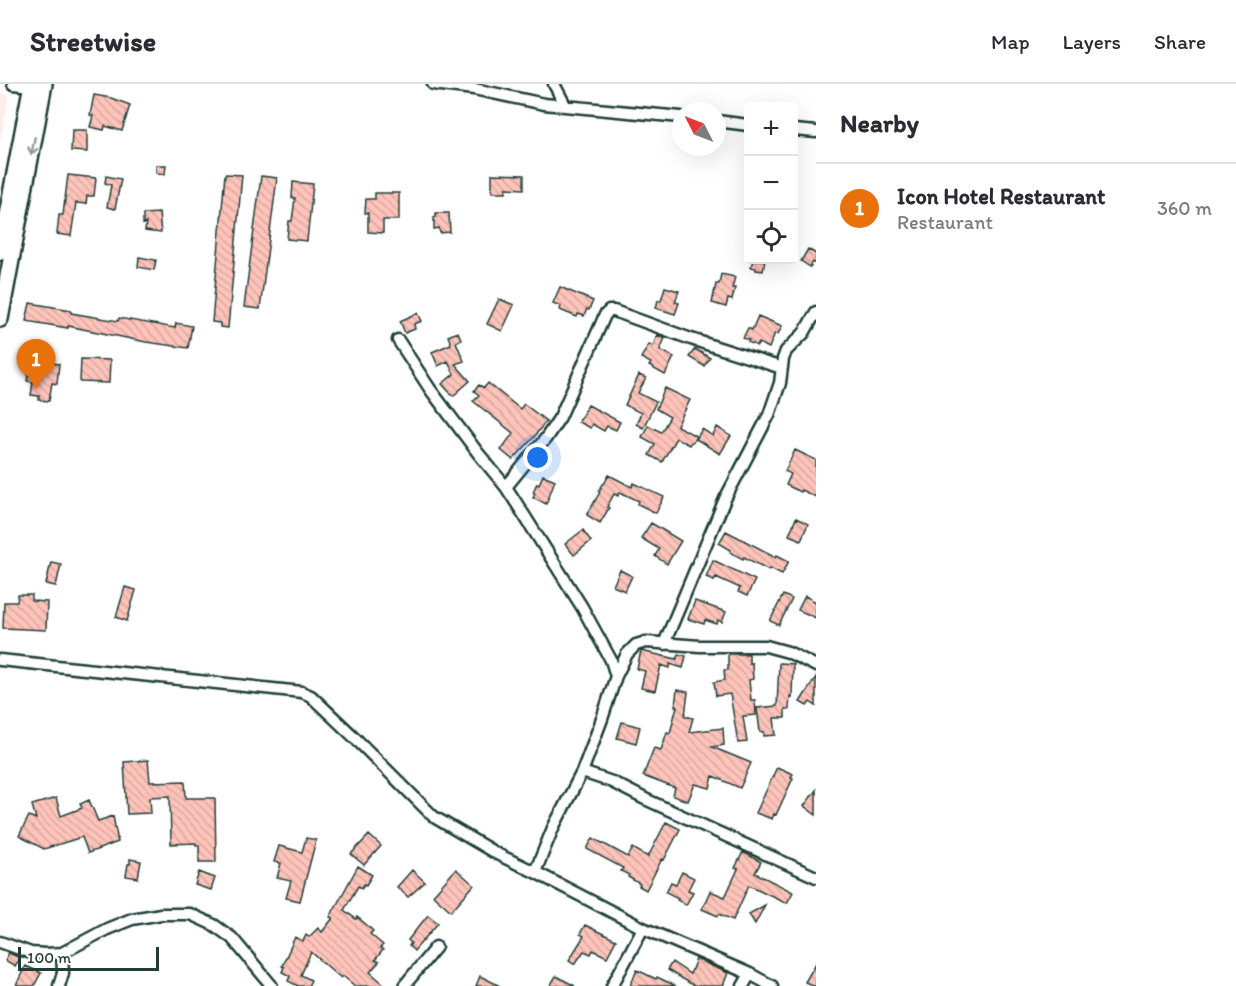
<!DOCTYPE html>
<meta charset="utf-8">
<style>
body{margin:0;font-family:Itim,sans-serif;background:#f2f2f3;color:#2b2b33}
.controls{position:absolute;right:18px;top:18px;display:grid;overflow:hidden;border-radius:6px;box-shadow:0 6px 24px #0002}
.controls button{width:54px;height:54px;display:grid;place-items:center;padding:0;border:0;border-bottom:2px solid #e1e1e2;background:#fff;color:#2b2b33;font:30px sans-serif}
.compass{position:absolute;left:672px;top:18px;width:54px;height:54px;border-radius:50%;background:#fff;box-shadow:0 6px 24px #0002;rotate:312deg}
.scale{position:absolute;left:18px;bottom:15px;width:141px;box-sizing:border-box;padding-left:6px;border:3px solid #1f3d34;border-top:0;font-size:16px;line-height:21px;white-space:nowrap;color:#1f3d34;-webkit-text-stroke:4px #fff;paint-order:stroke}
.you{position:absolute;left:538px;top:374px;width:21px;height:21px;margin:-15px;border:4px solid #fff;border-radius:50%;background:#1a73e8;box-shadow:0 0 0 9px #1a73e833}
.badge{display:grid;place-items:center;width:39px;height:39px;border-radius:50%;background:#0f766e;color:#fff;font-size:20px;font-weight:700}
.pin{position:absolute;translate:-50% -50px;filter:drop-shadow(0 2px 3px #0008)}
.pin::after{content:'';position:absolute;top:32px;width:21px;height:18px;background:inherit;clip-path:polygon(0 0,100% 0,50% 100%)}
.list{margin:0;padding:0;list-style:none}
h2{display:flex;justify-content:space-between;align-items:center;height:78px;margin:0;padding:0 24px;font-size:26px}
h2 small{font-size:20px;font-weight:400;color:#7c7c81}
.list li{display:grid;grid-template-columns:39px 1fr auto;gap:18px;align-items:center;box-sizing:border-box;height:90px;padding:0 24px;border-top:2px solid #e1e1e2}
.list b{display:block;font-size:22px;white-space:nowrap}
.list p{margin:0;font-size:20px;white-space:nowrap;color:#7c7c81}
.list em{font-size:20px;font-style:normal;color:#7c7c81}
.icon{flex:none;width:33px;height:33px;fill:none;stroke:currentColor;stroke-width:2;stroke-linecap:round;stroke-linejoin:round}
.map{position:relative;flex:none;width:816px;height:902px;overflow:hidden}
header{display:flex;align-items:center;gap:36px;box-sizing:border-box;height:84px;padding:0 30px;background:#fff;border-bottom:2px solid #e1e1e2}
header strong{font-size:28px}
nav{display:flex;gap:33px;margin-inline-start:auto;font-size:21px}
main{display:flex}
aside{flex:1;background:#fff}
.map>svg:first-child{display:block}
.built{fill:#ffedea}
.building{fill:url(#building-back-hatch);stroke:#1f3d34;stroke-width:1.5}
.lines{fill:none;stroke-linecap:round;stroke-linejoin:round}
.street-casing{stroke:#1f3d34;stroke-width:15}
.secondary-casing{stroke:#1f3d34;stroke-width:20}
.street{stroke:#fff;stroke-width:10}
.secondary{stroke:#fff;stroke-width:15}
.oneway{stroke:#8f9e9a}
</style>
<header>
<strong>Streetwise</strong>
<nav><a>Map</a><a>Layers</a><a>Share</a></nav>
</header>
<main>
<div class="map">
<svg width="816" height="902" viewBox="0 0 816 902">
<defs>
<pattern id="building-back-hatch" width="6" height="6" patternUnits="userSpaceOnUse" patternTransform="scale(1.5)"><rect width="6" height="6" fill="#fec3ba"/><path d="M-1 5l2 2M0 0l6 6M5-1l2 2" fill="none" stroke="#d9a8a0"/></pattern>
</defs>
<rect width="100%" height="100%" fill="#fff"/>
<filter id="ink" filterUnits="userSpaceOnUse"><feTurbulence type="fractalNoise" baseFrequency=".0167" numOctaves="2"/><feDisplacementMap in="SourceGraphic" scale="12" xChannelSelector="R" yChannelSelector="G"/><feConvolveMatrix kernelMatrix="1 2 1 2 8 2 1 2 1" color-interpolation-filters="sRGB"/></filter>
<g filter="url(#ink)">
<!-- built -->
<path class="built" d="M0,9L9,11L0,60Z"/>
<!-- building -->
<path class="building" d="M94,11L111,14L130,21L122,47L105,42L104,46L90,43L93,32L90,31Z
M72,46H87V68L71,67Z
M156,81H166L165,90L156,89Z
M225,90L242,91L228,244L220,243V239L212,238Z
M492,90L524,91V105L506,104V108H492Z
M68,91L96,94L94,112H87L86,120L76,119L71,152L57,150L59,131H63Z
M106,92L121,95L115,125L107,123L111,101L105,99Z
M261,92L277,94L260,225L244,223Z
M293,98L313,100L307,157L287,155L289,137H292L295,114H292Z
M375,109H399V136H383V149L368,148V129H365L366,115H375Z
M159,129L161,149L145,147L146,139L143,140V130Z
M436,129H449L450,148L440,149L439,144L434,145V133H436Z
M808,165L816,170V180L813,178L810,183L801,177Z
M139,173L156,176L154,186L138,183Z
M753,176H765L763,187L756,186V184L751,183Z
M721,190L735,193L732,204H735L732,216L728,215L726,223L712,219L716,200H719Z
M560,203L593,217L589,226L587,225L584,232L578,230L577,233L560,226L561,222L553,219Z
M665,203L679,207L675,218L679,219L675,230L656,224L658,216H661Z
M499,215L514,221L502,247L487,240Z
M30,219L71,226V229L118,237L119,234L175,244L176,239L192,242L188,264L146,258L68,242V244L26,237Z
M418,229L422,237L414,240L415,245L405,249L400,237Z
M758,232L782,242L778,250L775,249L769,264L759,259L757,262L748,258L749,256L743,254L748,244L752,246Z
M458,248L461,255L456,258L464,277L455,280L470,297L453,312L442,300L454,290L448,277L438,282L432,268L451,260L448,252Z
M657,251L665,254L660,266L674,273L665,291L649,282L651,279L641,274L649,260L653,262Z
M695,265L710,274L704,282L689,273Z
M81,275L110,276L109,299L80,298Z
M31,276L59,280L57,300L52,299L49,317L39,316V312L31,311L33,298L27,297Z
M639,291L646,294L638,309L656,318L643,344L636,340L641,329L625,321Z
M488,299L520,325L524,320L546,337L534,353L513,376L501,366L513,349L473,317L479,311L474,307L479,301L484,304Z
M665,304L690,316L677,342L696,352L693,358H691L689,361L676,354L662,378L649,371L655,360L642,353L648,341L661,348L670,333L656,325Z
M588,321L620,338L616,346L607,342L604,347L592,340L590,344L578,338Z
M717,343L731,352L720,370L696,355L702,345L713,352Z
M795,366L816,376V413L801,406L800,408L786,401L791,390L785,387Z
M543,391L555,396L546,420L533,413L535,409L533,408L537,399L539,400Z
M609,391L632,403L634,399L664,413L656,429L638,420L639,417L620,408L618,412L614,410L607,423L609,424L600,439L587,431L600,408L599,407L603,400H604Z
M796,434L808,440L801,456L789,451Z
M651,439L681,457L667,480L655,472L659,465L641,454Z
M583,446L591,457L574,471L565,460Z
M726,447L776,473L777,471L789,477L782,490L770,484L769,486L744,473L743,475L730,468L731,466L719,459Z
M713,476L755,496L747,512L738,508L740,504L716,493L714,496L706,493Z
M51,478L61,480L56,502L46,500Z
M620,486L632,492L625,507L613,502Z
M125,503L136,506L127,537L116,533Z
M18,511H32V517L47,518L46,546L3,544L4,518H17Z
M783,511L792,515L779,541L770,537Z
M805,512L816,518V534L798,526Z
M695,517L726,528L722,538L718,536L717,540L705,536L704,540L688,535Z
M641,567L677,575L678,570L686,572L683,584L670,580V584L661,581L655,607L641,604L645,587L637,585Z
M728,570H749V579H752L753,595L749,596L751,616H755L756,631L743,632L747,658L738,659L730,610L716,612L714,598L725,596L724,586H728Z
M779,579L793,580L792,613L790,612L789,625H785V634H774L776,651L764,652V648H760L757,624L777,622Z
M816,593V622L810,618L807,622L800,618Z
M677,606L688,608L685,632L693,634L689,648L723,644L724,661L712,663L751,679L740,704L713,692L710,704L695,700L688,717L673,712L675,704L643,692L654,664L661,666L667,648L670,649L677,622H675Z
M622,638L640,643L636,659L617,654Z
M148,676L150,698L185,697L186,714H215L216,778H199V761H196V759L171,760L170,712L150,713L151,729L127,730L124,678Z
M777,683L793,690L791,693L793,694L776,731L774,730L772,735L756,729Z
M816,706V731L804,722Z
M56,714L61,732L82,724L80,720L89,716L98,737L113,732L118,758L88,769L82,753L44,765L19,752L29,732L36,735L32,721Z
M666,738L680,745L664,776L662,775L646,806L639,802L640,800L628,793L629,791L621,787L623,784L587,765L593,754L628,773L633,764L648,773Z
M369,751L381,762L364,781L351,770Z
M306,754L316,756L300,817L286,814L291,797L277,794L281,779L274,778L279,762L302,768Z
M743,768L761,778L755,789L793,808L787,819L749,801L733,836L719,830L718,832L702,825L710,807L725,813L738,785L735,784Z
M130,775L141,777L138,794L126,792L128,780H130Z
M358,782L372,791L366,801L364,800L362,804L358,802L344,826L356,835L357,833L368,842L373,847L370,850L383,861L380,864L383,866L375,876L379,878L370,888L386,902H355L343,892L341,894L311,868L301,891L311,896L308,902H298L288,897L290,892L282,888L284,883L282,882L295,853L303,857L306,851L309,853L318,844L322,848L333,834L330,833Z
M456,785L474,801L451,827L433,811Z
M412,786L425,798L408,813L397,803Z
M199,788L215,794L211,806L195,801Z
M682,788L694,794L688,806L693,808L686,821L677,816L678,814L666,808L671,798L676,800Z
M765,821L755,840L749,830Z
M428,831L438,839L414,867L409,862L411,859L408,856Z
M585,841L616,856L607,873L593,866L591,870L584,867L575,880L569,876L584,852L580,850Z
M9,869L20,874L15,882L5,876Z
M696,875L728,889L723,902H694L667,886L672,878L690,890Z
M816,879V902H813L805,898Z
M25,882L41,889L34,902H16Z
M637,886L656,895L657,893L676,902H630Z
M480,892L500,902H476Z
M556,892L575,902H550Z"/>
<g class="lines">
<defs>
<path id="street" d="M13,0L31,2
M433,0L474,5L544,20L681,33
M554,0L565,21
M717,37L748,41
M794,46L816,48
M398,256L430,305L478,369L506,403L524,431L582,523L611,576L616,592
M506,403L546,354L560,333L605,231L609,227H614L691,255L782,284
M664,560L725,415L769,331L780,299L783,275L786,267L804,249L816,228
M0,576L302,608L311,612L351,650L434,733L497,770L535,788L643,844L750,890L772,902
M582,688L602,635L616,592L627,570L636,561L646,558L700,562H766L788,568L816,582
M535,788L553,744L582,688L612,698L645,715L816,793
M0,858L31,869L45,870L62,869L107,845L132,835L161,830H190L214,841L232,854L272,902
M59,902L63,889L62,869
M404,902L436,863
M612,902L643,844
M743,902L750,890"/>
<path id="secondary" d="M0,168L32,0
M0,235L44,0"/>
</defs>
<!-- street casing -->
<use href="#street" class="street-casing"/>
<!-- secondary casing -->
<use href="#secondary" class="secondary-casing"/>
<!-- street -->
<use href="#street" class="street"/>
<!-- secondary -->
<use href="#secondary" class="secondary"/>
</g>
<!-- one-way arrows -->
<defs><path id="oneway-shaft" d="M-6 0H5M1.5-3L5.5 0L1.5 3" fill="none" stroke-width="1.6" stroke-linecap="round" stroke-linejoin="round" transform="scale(1.5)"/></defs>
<use class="oneway" href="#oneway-shaft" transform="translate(33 62) rotate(101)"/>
</g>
</svg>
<div class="controls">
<button>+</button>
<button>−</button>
<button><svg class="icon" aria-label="locate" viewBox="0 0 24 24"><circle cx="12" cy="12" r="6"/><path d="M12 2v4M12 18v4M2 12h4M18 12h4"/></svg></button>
</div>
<svg class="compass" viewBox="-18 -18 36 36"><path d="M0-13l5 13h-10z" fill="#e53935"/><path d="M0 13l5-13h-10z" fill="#7c7c81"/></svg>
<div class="scale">100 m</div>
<div class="you"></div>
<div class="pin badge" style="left:36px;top:305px;background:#e8710a">1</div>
</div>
<aside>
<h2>Nearby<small></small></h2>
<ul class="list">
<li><span class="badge" style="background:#e8710a">1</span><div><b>Icon Hotel Restaurant</b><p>Restaurant</p></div><em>360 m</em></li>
</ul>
</aside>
</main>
